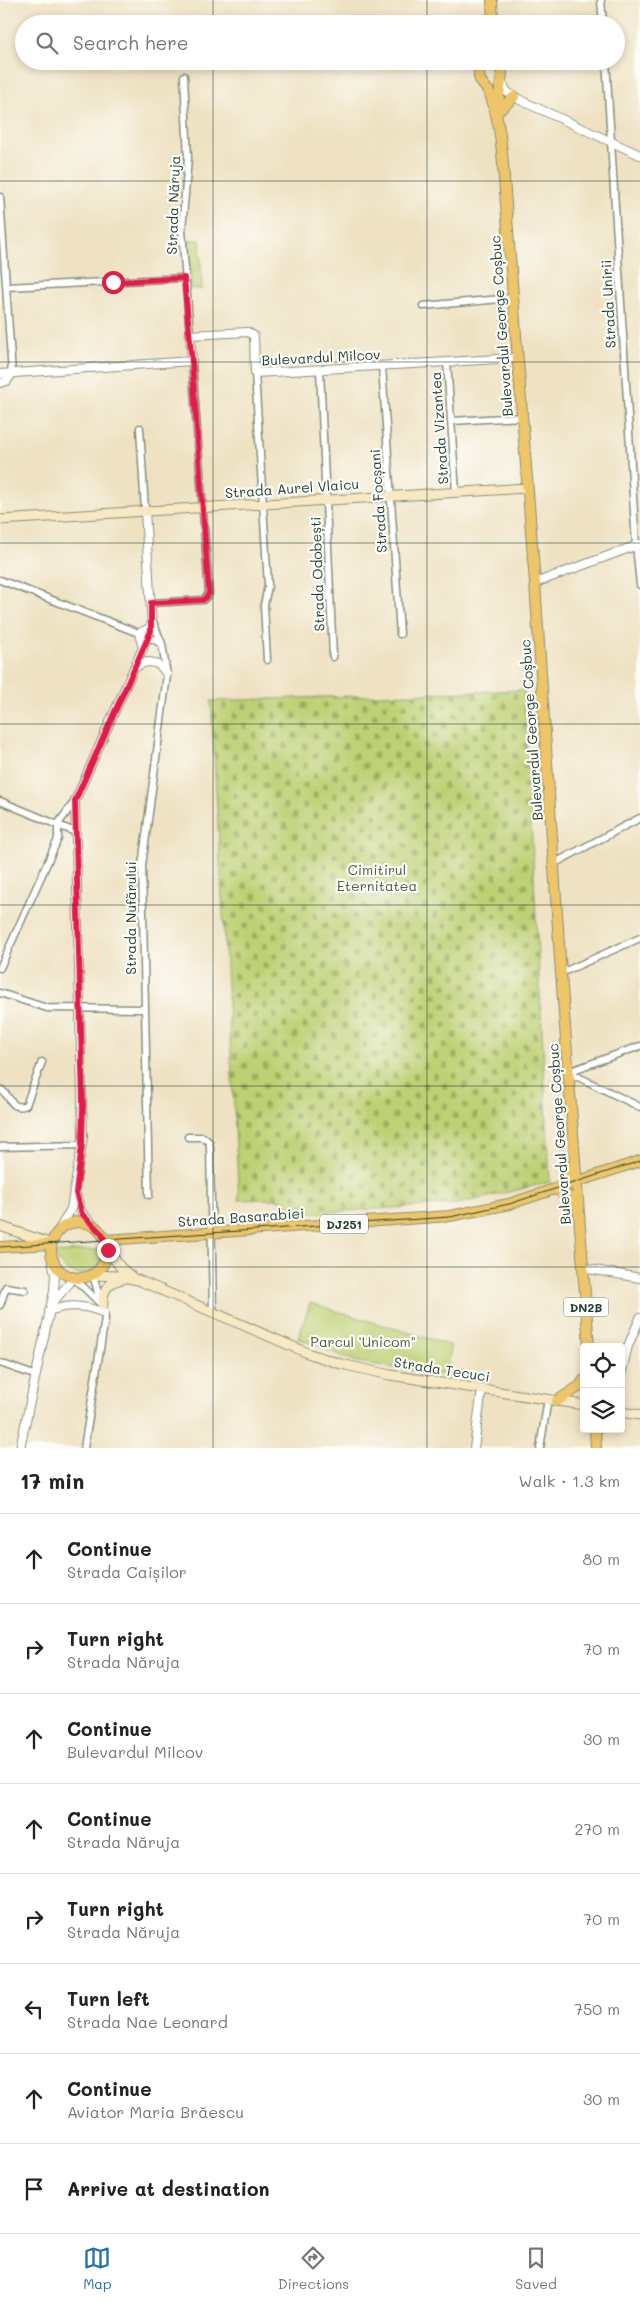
<!DOCTYPE html>
<meta charset="utf-8">
<style>
body{margin:0;font-family:Mali,sans-serif;background:#f2f2f2;color:#222}
.controls{position:absolute;right:15px;bottom:15px;display:grid;overflow:hidden;border-radius:5px;box-shadow:0 2px 8px #0003}
.controls button{width:45px;height:45px;display:grid;place-items:center;padding:0;border:0;border-bottom:1px solid #e0e0e0;background:#fff;color:#222;font:25px sans-serif}
.stop{position:absolute;width:15px;height:15px;margin:-11px;border:4px solid #e11d48;border-radius:50%;background:#fff}
.stop.end{background:#e11d48;border-color:#fff;box-shadow:0 1px 5px #0008}
.list{margin:0;padding:0;list-style:none}
h2{display:flex;justify-content:space-between;align-items:center;height:65px;margin:0;padding:0 20px;font-size:21px}
h2 small{font-size:16px;font-weight:400;color:#767676}
.list li{display:grid;grid-template-columns:32px 1fr auto;gap:15px;align-items:center;box-sizing:border-box;height:90px;padding:0 20px;border-top:1px solid #e0e0e0}
.list b{display:block;font-size:19px;white-space:nowrap}
.list p{margin:0;font-size:16px;white-space:nowrap;color:#767676}
.list em{font-size:16px;font-style:normal;color:#767676}
.icon{flex:none;width:28px;height:28px;fill:none;stroke:currentColor;stroke-width:2;stroke-linecap:round;stroke-linejoin:round}
.map{position:relative;flex:none;width:640px;height:1448px;overflow:hidden}
.search{position:absolute;background:#fff;box-shadow:0 2px 8px #0003;left:15px;right:15px;top:15px;height:55px;display:flex;align-items:center;gap:12px;box-sizing:border-box;padding:0 18px;border-radius:28px;color:#767676;font-size:19px}
.sheet{height:785px;background:#fff}
nav{display:flex;justify-content:space-around;align-items:center;box-sizing:border-box;height:70px;border-top:1px solid #e0e0e0;background:#fff;font-size:14px;color:#767676}
nav a{display:grid;justify-items:center;gap:2px}
nav .on{color:#1f6fb2}
.map>svg:first-child{display:block}
.cemetery{fill:url(#cemetery-stones);stroke:#6e8654}
.green{fill:#bed073;stroke:#6e8654}
.lines{fill:none;stroke-linecap:round;stroke-linejoin:round}
.minor-casing{stroke:#87907c;stroke-width:9}
.tertiary-casing{stroke:#87907c;stroke-width:10}
.secondary-casing{stroke:#87907c;stroke-width:11}
.primary-casing{stroke:#87907c;stroke-width:12}
.minor{stroke:#fff;stroke-width:6}
.tertiary{stroke:#fff;stroke-width:8}
.secondary{stroke:#f8e8c3;stroke-width:9}
.primary{stroke:#eec569;stroke-width:10}
.tram{stroke:#1f3d34;stroke-width:1}
.route{stroke:#e11d48;stroke-width:6}
.grid{fill:none;stroke:#1f3d34;stroke-width:1;stroke-opacity:0.55}
.labels{text-anchor:middle;dominant-baseline:central;stroke-width:4.5;stroke-linejoin:round;paint-order:stroke}
.shield{fill:#fdfcf7;stroke:#62766e;stroke-width:1}
.shield-label{font-size:12px;font-weight:bold;fill:#1f3d34}
.street-label{font-size:14px;fill:#1f3d34;stroke:#fdfcf7}
.park-label{font-size:14px;fill:#476244;stroke:#fdfcf7}
</style>
<div class="map">
<svg width="640" height="1448" viewBox="0 0 640 1448">
<defs>
<pattern id="cemetery-stones" width="16" height="16" patternUnits="userSpaceOnUse" patternTransform="scale(1.25)"><rect width="16" height="16" fill="#bed073"/><path d="M2 7V4a2 2 0 0 1 4 0v3zM10 15v-3a2 2 0 0 1 4 0v3z" fill="#9aaa5f"/></pattern>
</defs>
<rect width="100%" height="100%" fill="#fdfcf7"/>
<filter id="ink" filterUnits="userSpaceOnUse"><feTurbulence type="fractalNoise" baseFrequency=".02" numOctaves="2"/><feDisplacementMap in="SourceGraphic" scale="10" xChannelSelector="R" yChannelSelector="G"/><feConvolveMatrix kernelMatrix="1 2 1 2 8 2 1 2 1" color-interpolation-filters="sRGB"/></filter>
<filter id="wash" filterUnits="userSpaceOnUse"><feTurbulence type="fractalNoise" baseFrequency=".0096" numOctaves="4" result="noise"/><feDisplacementMap in="SourceGraphic" scale="20" xChannelSelector="R" yChannelSelector="G"/><feGaussianBlur stdDeviation="1.12" result="paint"/><feColorMatrix in="noise" values="0 0 0 0 0 0 0 0 0 0 0 0 0 0 0 0 0 1.4 0 .05"/><feComposite in="paint" operator="in"/></filter>
<g filter="url(#wash)">
<rect width="100%" height="100%" fill="#efe2c3"/>
<!-- cemetery -->
<path class="cemetery" d="M524,690L550,1182L458,1204L282,1215L281,1199L239,1200L211,701Z"/>
<!-- green -->
<path class="green" d="M188,240H200L202,289H191Z
M104,1249L99,1266C83,1281 60,1274 55,1253Z
M310,1303L450,1345L449,1376L357,1362L298,1338Z"/>
</g>
<g filter="url(#ink)">
<g class="lines">
<defs>
<path id="minor" d="M601,0L603,24
M606,61L636,545L640,585
M184,76L188,158L182,230L190,335
M0,197L12,374
M7,287L184,278
M423,306L512,298
M447,362L456,492
M382,366L400,634
M320,370L333,657
M255,373L268,586L264,605L267,660
M452,421L522,417
M140,428L145,511
M0,580L149,637L162,644
M151,603L203,600L209,594L192,361
M0,801L75,832
M553,864L640,818
M0,968L58,839V824L75,801
M561,973L640,938
M0,993L47,1008L144,1009
M568,1072L640,1107
M568,1072L640,1046
M0,1089C10,1094 11,1112 26,1105L42,1062
M188,1137H203L209,1142L210,1147L213,1313
M0,1147L82,1145
M149,1195L142,866L167,675L162,644L153,622
M74,1278L102,1305
M0,1305L6,1287L25,1290
M0,1363L34,1375
M84,1448L105,1318L93,1275
M540,1448L548,1399"/>
<path id="tertiary" d="M501,81L507,92L520,100L640,155
M0,374L192,361L190,335L248,332L254,336L255,373L517,358
M0,383L7,381L12,374
M535,583L640,544
M143,649L139,633L148,629L152,624
M136,667C148,658 160,662 167,675
M76,1195L82,1213L95,1227
M57,1233L71,1209L83,1138L75,801L152,627L145,511
M583,1268L640,1278
M53,1302L74,1278
M49,1311C69,1304 85,1305 104,1313
M621,1374L628,1346L640,1318
M20,1448L54,1291L55,1275L52,1260
M474,1448L482,1389"/>
<path id="secondary" d="M0,520L527,488
M0,1226L49,1243
M108,1250L121,1268L133,1278
M93,1275L117,1276L138,1280L310,1354L341,1364L390,1375L584,1405
M103,1305C102,1292 108,1281 123,1279
M621,1412L640,1415"/>
<path id="primary" d="M492,0L493,24
M487,61C485,66 479,68 479,74C478,82 487,87 490,94C497,113 500,131 502,152L535,583L561,973L589,1347
M497,109L502,74L498,61
M497,112L514,97
M573,1164L569,1175L556,1189L572,1199L578,1207
M51 1250a28 28 0 1 1 56 0a28 28 0 1 1-56 0Z
M106,1240L450,1216L509,1204L640,1161
M0,1247L51,1244
M557,1401L580,1386L584,1380
M595,1429L596,1448"/>
</defs>
<!-- minor casing -->
<use href="#minor" class="minor-casing"/>
<!-- tertiary casing -->
<use href="#tertiary" class="tertiary-casing"/>
<!-- secondary casing -->
<use href="#secondary" class="secondary-casing"/>
<!-- primary casing -->
<use href="#primary" class="primary-casing"/>
<!-- minor -->
<use href="#minor" class="minor"/>
<!-- tertiary -->
<use href="#tertiary" class="tertiary"/>
<!-- secondary -->
<use href="#secondary" class="secondary"/>
<!-- primary -->
<use href="#primary" class="primary"/>
<!-- tram -->
<path class="tram" d="M0,1247L450,1217L509,1204L640,1161"/>
</g>
</g>
<g class="lines" filter="url(#ink)">
<!-- route -->
<path class="route" d="M108,1250L102,1234L82,1214L76,1193L82,1145L83,1104L75,801L151,631V603L203,600L209,594L192,362L184,278L113,282"/>
</g>
<!-- grid -->
<path class="grid" d="M213,0V24M427,0V24M213,61V1448M427,61V1448M0,181H640M0,362H640M0,543H640M0,724H640M0,905H640M0,1086H640M0,1267H640"/>
<g class="labels">
<!-- shield labels -->
<g class="shield">
<rect x="320" y="1214.5" width="48" height="19" rx="4"/>
<rect x="563.5" y="1297.5" width="45" height="19" rx="4"/>
</g>
<g class="shield-label">
<text x="344" y="1224">DJ251</text>
<text x="586" y="1307">DN2B</text>
</g>
<!-- street labels -->
<g class="street-label">
<text transform="translate(173 205) rotate(-88)">Strada Năruja</text>
<text transform="translate(608 304) rotate(-93)">Strada Unirii</text>
<text transform="translate(501 326) rotate(-94)">Bulevardul George Coșbuc</text>
<text transform="translate(321 357) rotate(-3)">Bulevardul Milcov</text>
<text transform="translate(439 428) rotate(-94)">Strada Vizantea</text>
<text transform="translate(292 488) rotate(-4)">Strada Aurel Vlaicu</text>
<text transform="translate(378 501) rotate(-94)">Strada Focșani</text>
<text transform="translate(317 574) rotate(-92)">Strada Odobești</text>
<text transform="translate(531 730) rotate(-94)">Bulevardul George Coșbuc</text>
<text transform="translate(130 918) rotate(-90)">Strada Nufărului</text>
<text transform="translate(559 1134) rotate(-94)">Bulevardul George Coșbuc</text>
<text transform="translate(241 1217) rotate(-4)">Strada Basarabiei</text>
<text transform="translate(442 1369) rotate(9)">Strada Tecuci</text>
</g>
<!-- park labels -->
<g class="park-label">
<text x="377" y="869">Cimitirul<tspan x="377" dy="16">Eternitatea</tspan></text>
<text x="363" y="1341">Parcul 'Unicom"</text>
</g>
</g>
</svg>
<div class="controls">
<button><svg class="icon" aria-label="locate" viewBox="0 0 24 24"><circle cx="12" cy="12" r="6"/><path d="M12 2v4M12 18v4M2 12h4M18 12h4"/></svg></button>
<button><svg class="icon" aria-label="layers" viewBox="0 0 24 24"><path d="M12 4l9 5-9 5-9-5zM3 14l9 5 9-5"/></svg></button>
</div>
<div class="stop" style="left:113px;top:282px"></div>
<div class="stop end" style="left:108px;top:1250px"></div>
<div class="search"><svg class="icon" aria-label="search" viewBox="0 0 24 24"><circle cx="10" cy="10" r="6"/><path d="M15 15l6 6"/></svg>Search here</div>
</div>
<section class="sheet">
<h2>17 min<small>Walk · 1.3 km</small></h2>
<ul class="list">
<li><svg class="icon" aria-label="ahead" viewBox="0 0 24 24"><path d="M12 20V5M6 11l6-6 6 6"/></svg><div><b>Continue</b><p>Strada Caișilor</p></div><em>80 m</em></li>
<li><svg class="icon" aria-label="right" viewBox="0 0 24 24"><path d="M7 20v-9h11M14 6l5 5-5 5"/></svg><div><b>Turn right</b><p>Strada Năruja</p></div><em>70 m</em></li>
<li><svg class="icon" aria-label="ahead" viewBox="0 0 24 24"><path d="M12 20V5M6 11l6-6 6 6"/></svg><div><b>Continue</b><p>Bulevardul Milcov</p></div><em>30 m</em></li>
<li><svg class="icon" aria-label="ahead" viewBox="0 0 24 24"><path d="M12 20V5M6 11l6-6 6 6"/></svg><div><b>Continue</b><p>Strada Năruja</p></div><em>270 m</em></li>
<li><svg class="icon" aria-label="right" viewBox="0 0 24 24"><path d="M7 20v-9h11M14 6l5 5-5 5"/></svg><div><b>Turn right</b><p>Strada Năruja</p></div><em>70 m</em></li>
<li><svg class="icon" aria-label="left" viewBox="0 0 24 24"><path d="M17 20v-9H6M10 6l-5 5 5 5"/></svg><div><b>Turn left</b><p>Strada Nae Leonard</p></div><em>750 m</em></li>
<li><svg class="icon" aria-label="ahead" viewBox="0 0 24 24"><path d="M12 20V5M6 11l6-6 6 6"/></svg><div><b>Continue</b><p>Aviator Maria Brăescu</p></div><em>30 m</em></li>
<li><svg class="icon" aria-label="arrive" viewBox="0 0 24 24"><path d="M6 21V4h12l-3 4 3 4H6"/></svg><div><b>Arrive at destination</b></div></li>
</ul>
</section>
<nav>
<a class="on"><svg class="icon" aria-label="map" viewBox="0 0 24 24"><path d="M3 6l6-2 6 2 6-2v14l-6 2-6-2-6 2zM9 4v14M15 6v14"/></svg>Map</a>
<a><svg class="icon" aria-label="directions" viewBox="0 0 24 24"><path d="M12 3l9 9-9 9-9-9zM9 14v-3h6M13 9l2 2-2 2"/></svg>Directions</a>
<a><svg class="icon" aria-label="saved" viewBox="0 0 24 24"><path d="M7 4h10v16l-5-4-5 4z"/></svg>Saved</a>
</nav>
